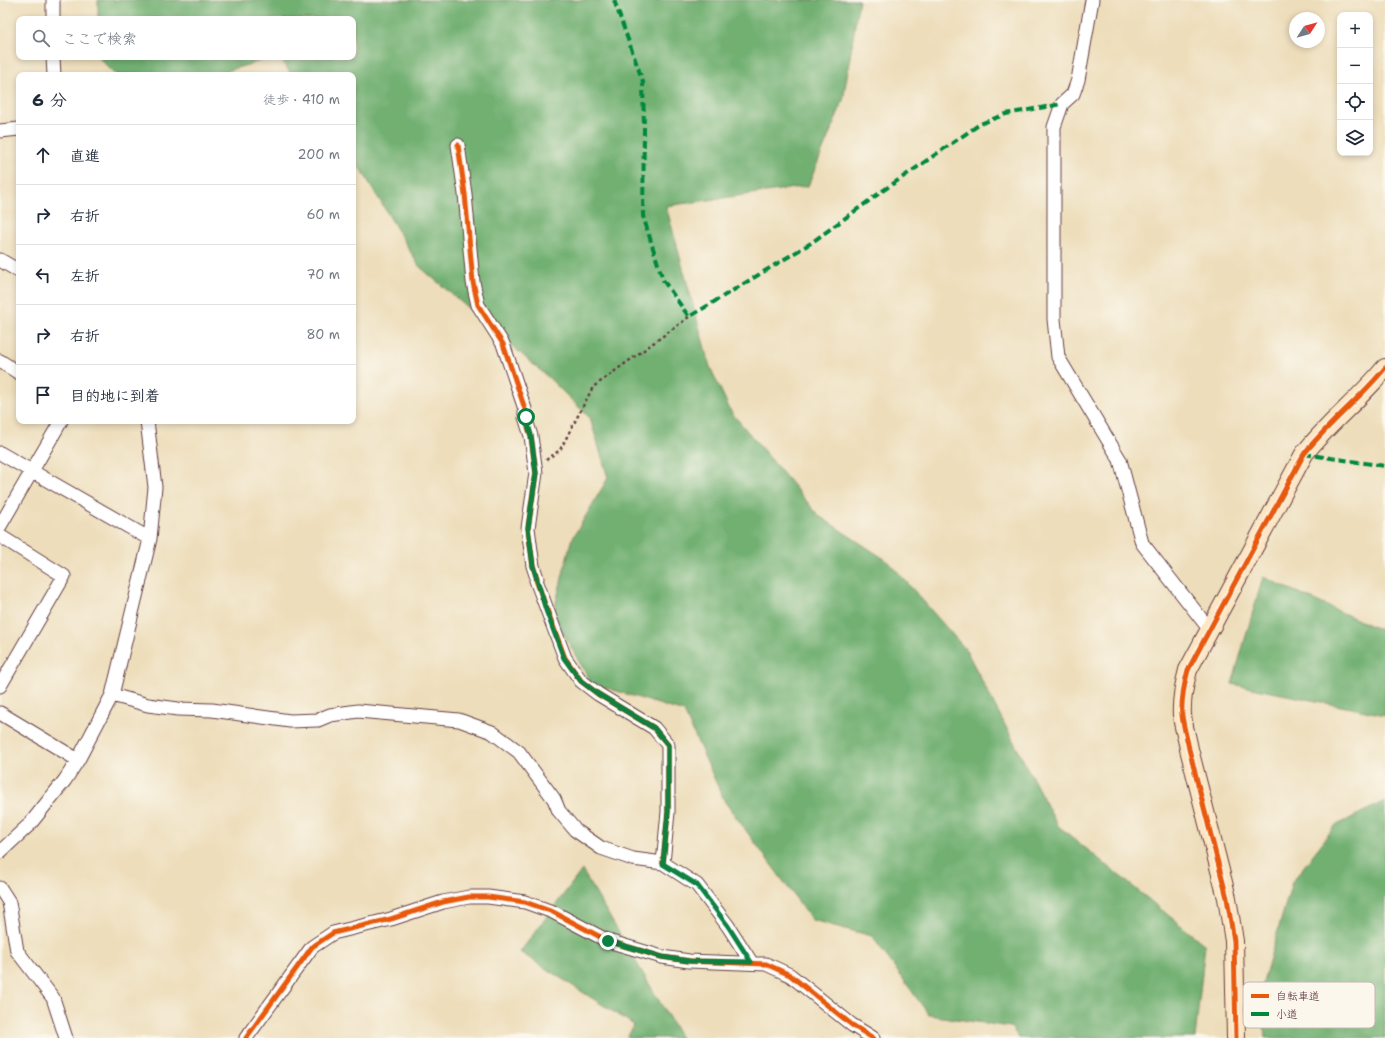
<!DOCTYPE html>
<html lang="ja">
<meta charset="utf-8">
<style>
body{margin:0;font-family:"Shantell Sans","Klee One",sans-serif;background:#f6f6f7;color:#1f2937}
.controls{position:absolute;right:12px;top:12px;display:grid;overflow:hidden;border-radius:8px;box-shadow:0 2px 6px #0003}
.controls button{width:36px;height:36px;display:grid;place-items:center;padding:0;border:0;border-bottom:1px solid #e0e1e3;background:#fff;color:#1f2937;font:20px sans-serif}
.compass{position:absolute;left:1289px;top:12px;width:36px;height:36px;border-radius:50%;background:#fff;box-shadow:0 2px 6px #0003;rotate:54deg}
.stop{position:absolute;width:12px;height:12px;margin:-9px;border:3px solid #0b8043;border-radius:50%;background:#fff}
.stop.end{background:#0b8043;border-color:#fff;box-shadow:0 1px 4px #0008}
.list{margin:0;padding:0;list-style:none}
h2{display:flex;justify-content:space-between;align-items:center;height:52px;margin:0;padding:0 16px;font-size:17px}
h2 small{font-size:13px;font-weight:400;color:#747a83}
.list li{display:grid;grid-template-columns:26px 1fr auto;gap:12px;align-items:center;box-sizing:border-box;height:60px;padding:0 16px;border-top:1px solid #e0e1e3}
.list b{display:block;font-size:15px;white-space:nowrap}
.list em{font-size:13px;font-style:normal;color:#747a83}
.icon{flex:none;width:22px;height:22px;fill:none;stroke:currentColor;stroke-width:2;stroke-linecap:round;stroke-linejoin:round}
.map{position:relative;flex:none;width:1385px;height:1038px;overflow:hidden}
.search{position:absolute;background:#fff;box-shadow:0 2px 6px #0003;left:16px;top:16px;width:340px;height:44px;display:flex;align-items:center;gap:10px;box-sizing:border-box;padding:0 14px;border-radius:8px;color:#747a83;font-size:15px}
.panel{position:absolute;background:#fff;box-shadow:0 2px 6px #0003;left:16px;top:72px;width:340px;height:352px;border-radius:8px}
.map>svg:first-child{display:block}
.forest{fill:#72b072;stroke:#5e684e}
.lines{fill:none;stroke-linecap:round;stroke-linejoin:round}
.street-casing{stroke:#623c40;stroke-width:15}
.secondary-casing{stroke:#623c40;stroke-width:20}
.path{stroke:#623c40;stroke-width:2.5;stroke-dasharray:3 3;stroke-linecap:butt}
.street{stroke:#fff;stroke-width:13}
.secondary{stroke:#fce6c4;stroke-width:18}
.quiet{stroke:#00873e;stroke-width:4;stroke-dasharray:8 4;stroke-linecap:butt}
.cycleway-casing{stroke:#fbf7ec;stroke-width:8}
.cycleway{stroke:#e8590c;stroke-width:5}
.route{stroke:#0b8043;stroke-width:5}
.key{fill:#fbf7ec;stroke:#c6b6b2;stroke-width:1}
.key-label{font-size:11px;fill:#4a1f2b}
</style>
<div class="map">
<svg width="1385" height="1038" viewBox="0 0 1385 1038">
<rect width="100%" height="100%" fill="#fbf7ec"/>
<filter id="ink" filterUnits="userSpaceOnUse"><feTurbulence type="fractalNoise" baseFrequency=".025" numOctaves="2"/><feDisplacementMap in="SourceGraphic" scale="8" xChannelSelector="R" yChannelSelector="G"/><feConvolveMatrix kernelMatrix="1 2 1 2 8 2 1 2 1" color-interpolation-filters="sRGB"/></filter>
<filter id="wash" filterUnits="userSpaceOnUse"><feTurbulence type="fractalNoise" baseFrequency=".012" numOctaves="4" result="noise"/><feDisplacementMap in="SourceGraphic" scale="16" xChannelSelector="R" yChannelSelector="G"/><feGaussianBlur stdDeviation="0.9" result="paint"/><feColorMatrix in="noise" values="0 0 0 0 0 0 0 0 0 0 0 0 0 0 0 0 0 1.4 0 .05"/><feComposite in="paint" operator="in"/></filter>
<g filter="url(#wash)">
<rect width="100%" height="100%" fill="#edddba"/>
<!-- forest -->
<path class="forest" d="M98,0H859L843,101L808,186L666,206L710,367L731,412L819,516L889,562L966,650L1057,825L1205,945L1195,1038H1019L1011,1027L929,1015L872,936L812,920L725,802L684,712L591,683L553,615L571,541L608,478L590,418L548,377L419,266L364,174L353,159V75H292L279,57H353V19H98Z
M98,57H274L213,75H116Z
M1263,577L1385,632V715L1232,684Z
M1385,801V1038H1265L1261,989L1292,882L1335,826Z
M582,870L681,1038H627L634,1025L520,952Z"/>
</g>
<g filter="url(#ink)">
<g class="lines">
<defs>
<path id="street" d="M1092,0L1078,80L1073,94L1062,104L1054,127V319L1058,357L1120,460L1142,543L1210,630
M53,19V0
M53,57L54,75
M0,131L19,129
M458,145L465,194L473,282L478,305L503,344L525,409V417L531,436L536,473L528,528L533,566L537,578L536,580L565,658L581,681L598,694L654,728L668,745V812L663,863
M0,260L19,271
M0,361L19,373
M0,453L150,539
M0,526L61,421
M0,536L64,576L0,686
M112,695L148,705L178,709L212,710L290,721L318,720L330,715L358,711L459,720L492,732L519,752L554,799L559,811L575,830L601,848L633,859L663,863L697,885L728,926L751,962
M0,713L78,760
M0,852L30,824L65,780L78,760L112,695L150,539L155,487L147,421
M0,888L9,902L17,951L53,998L66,1038
M246,1038L312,947L333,933L391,919L443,902L469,897H488L525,902L553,912L608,941L662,957L689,961L766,964L790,975L852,1025L873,1038"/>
<path id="secondary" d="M1236,1038L1234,941L1227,898L1189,749C1187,737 1183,726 1182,715C1181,700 1184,685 1188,670L1304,454C1328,423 1360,399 1385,368"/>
</defs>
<!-- street casing -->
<use href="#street" class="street-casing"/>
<!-- secondary casing -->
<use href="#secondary" class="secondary-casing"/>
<!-- path -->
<path class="path" d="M546,460L560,450L593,387L689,317"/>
<!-- street -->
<use href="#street" class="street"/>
<!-- secondary -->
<use href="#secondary" class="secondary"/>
<!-- quiet -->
<path class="quiet" d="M614,0L643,82L644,130L643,216L663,280L689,317L811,243L881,192L980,124L1006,114L1062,104
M1304,454L1385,466"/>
<defs>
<path id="cycleway" d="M458,145L465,194L473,282L478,305L503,344L525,409V417L531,436L536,473L528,528L533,566L537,578L536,580L565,658L581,681L598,694L654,728L668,745V812L663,863
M246,1038L312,947L333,933L391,919L443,902L469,897H488L525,902L553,912L608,941L662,957L689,961L766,964L790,975L852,1025L873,1038
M1236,1038L1234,941L1227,898L1189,749C1187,737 1183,726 1182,715C1181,700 1184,685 1188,670L1304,454C1328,423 1360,399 1385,368"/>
</defs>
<!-- cycleway casing -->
<use href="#cycleway" class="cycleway-casing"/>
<!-- cycleway -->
<use href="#cycleway" class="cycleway"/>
</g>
</g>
<g class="lines" filter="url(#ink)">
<!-- route -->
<path class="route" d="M526,417L531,436L536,473L528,528L533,566L546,610L564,658L581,681L598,694L654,728L668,745V812L663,864L697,885L728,926L751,962L689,961L662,957L608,941"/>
</g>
<!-- legend -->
<rect x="1243" y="982" width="132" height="46" rx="6" class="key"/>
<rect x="1251" y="994" width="18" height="4" fill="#e8590c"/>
<rect x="1251" y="1012" width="18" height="4" fill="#00873e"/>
<g class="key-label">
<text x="1276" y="1000">自転車道</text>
<text x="1276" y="1018">小道</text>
</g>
</svg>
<div class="controls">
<button>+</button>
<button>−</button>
<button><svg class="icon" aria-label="locate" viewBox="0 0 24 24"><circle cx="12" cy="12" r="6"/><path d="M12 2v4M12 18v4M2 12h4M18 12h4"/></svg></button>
<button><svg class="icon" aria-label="layers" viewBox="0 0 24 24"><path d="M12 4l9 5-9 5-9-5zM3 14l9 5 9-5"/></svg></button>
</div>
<svg class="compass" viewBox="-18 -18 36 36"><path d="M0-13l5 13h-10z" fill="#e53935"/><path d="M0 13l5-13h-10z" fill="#747a83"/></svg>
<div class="stop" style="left:526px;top:417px"></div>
<div class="stop end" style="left:608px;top:941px"></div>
<div class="search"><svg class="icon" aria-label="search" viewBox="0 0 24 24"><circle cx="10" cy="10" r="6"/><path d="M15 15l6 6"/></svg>ここで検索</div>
<section class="panel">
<h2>6 分<small>徒歩 · 410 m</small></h2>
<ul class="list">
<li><svg class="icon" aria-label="ahead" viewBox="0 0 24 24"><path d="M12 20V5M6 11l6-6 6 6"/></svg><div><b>直進</b></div><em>200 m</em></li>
<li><svg class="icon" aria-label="right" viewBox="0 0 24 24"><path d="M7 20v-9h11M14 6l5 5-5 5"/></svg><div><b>右折</b></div><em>60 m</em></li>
<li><svg class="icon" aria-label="left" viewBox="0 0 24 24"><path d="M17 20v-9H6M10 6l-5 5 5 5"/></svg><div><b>左折</b></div><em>70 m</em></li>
<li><svg class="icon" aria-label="right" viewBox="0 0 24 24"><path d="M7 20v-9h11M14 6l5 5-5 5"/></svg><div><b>右折</b></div><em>80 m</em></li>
<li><svg class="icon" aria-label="arrive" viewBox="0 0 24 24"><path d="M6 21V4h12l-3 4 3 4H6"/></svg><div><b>目的地に到着</b></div></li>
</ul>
</section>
</div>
